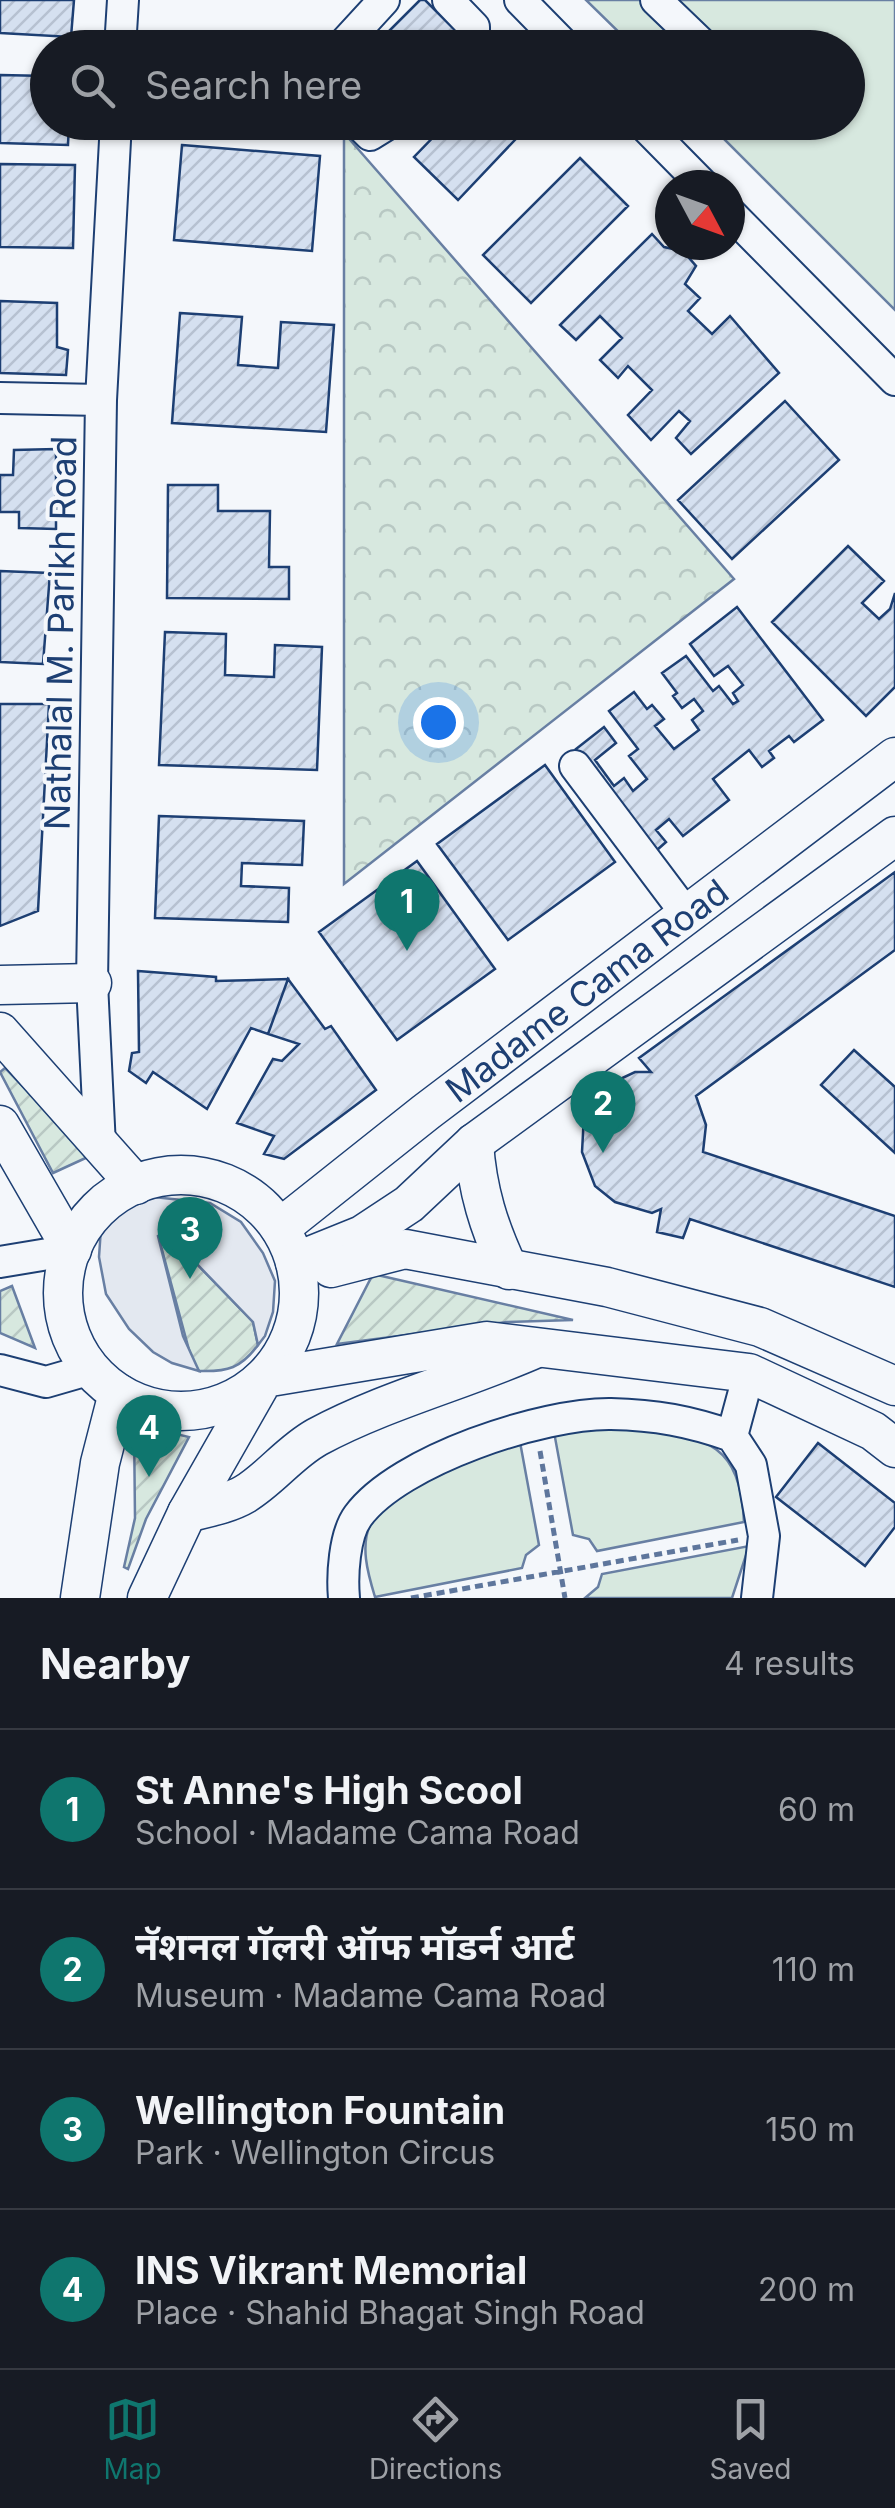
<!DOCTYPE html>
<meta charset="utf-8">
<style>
body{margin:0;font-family:Inter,"Noto Sans Devanagari",sans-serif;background:#20242c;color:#f1f3f6}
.compass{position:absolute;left:655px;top:170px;width:90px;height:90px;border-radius:50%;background:#171b24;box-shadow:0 2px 8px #0004;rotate:131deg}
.you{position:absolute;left:438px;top:722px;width:35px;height:35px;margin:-25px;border:8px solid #fff;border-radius:50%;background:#1a73e8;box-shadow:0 0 0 15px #1a73e833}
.badge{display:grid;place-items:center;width:65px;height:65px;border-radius:50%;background:#0f766e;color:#fff;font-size:32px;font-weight:700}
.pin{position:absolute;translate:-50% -82px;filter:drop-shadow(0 2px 5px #0008)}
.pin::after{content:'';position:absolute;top:52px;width:35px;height:30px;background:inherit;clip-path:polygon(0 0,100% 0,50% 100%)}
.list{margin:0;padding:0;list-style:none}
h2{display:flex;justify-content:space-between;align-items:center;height:130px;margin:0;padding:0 40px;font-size:42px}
h2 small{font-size:32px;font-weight:400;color:#9ea1a6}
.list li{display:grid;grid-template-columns:65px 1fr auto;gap:30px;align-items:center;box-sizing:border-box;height:160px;padding:0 40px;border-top:2px solid #363941}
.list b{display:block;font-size:38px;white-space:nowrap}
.list p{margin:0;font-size:32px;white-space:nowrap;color:#9ea1a6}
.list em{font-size:32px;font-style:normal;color:#9ea1a6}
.icon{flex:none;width:55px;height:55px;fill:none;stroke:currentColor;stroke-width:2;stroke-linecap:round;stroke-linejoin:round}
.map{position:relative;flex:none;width:895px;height:1598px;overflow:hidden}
.search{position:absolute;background:#171b24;box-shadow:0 2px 8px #0004;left:30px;right:30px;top:30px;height:110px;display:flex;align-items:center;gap:25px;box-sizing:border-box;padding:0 35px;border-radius:55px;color:#9ea1a6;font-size:38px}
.sheet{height:770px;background:#171b24}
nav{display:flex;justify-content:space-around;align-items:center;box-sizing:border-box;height:140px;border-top:2px solid #363941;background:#171b24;font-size:28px;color:#9ea1a6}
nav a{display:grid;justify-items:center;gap:5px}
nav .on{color:#0f766e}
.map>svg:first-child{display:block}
.grass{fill:#d7e8df;stroke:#687fa3;stroke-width:2.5}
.park{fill:url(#park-crowns);stroke:#687fa3;stroke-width:2.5}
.garden{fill:url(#garden-furrows);stroke:#687fa3;stroke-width:2.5}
.parking{fill:#e3e8f0;stroke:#687fa3;stroke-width:2.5}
.building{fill:url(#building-hatch);stroke:#1d3f73;stroke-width:2.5}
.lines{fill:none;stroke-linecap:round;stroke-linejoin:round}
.minor-casing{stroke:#1d3f73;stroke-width:34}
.major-casing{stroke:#1d3f73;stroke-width:41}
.path{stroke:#5e769c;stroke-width:5;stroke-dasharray:8 5;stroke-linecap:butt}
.minor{stroke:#f4f7fb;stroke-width:30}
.major{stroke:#f4f7fb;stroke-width:38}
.labels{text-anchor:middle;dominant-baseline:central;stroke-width:8;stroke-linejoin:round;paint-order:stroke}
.street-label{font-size:35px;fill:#1d3f73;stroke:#f4f7fb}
</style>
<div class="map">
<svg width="895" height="1598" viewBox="0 0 895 1598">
<defs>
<pattern id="park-crowns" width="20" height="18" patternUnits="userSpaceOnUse" patternTransform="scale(2.5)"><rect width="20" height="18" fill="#d7e8df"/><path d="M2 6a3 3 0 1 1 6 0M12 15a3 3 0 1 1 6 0" fill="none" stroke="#b8c8c3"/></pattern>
<pattern id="garden-furrows" width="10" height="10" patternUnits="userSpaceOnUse" patternTransform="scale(2.5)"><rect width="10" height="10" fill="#d7e8df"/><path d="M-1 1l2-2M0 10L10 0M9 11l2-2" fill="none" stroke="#b8c8c3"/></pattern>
<pattern id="building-hatch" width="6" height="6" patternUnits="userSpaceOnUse" patternTransform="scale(2.5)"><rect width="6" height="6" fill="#d5e0f0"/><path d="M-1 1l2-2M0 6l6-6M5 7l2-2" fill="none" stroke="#b6c1d1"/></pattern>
</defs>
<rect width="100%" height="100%" fill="#f4f7fb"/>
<!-- grass -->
<path class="grass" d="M586,0H895V310L708,123L848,122V48L634,47Z
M627,1426C698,1438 740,1435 744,1522L597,1551L589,1539L573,1535L554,1432Z
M520,1442L539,1545L526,1555L522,1568L375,1597C368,1574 359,1544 372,1521C398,1479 475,1459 520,1442Z
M749,1546L732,1598H585L598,1587L602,1574Z"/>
<!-- park -->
<path class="park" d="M344,133L734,579L344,884Z"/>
<!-- garden -->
<path class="garden" d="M5,1068L90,1156L53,1173L0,1072Z
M165,1231L253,1322L258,1345C241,1368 228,1372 199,1371L192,1361L158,1235Z
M373,1274L573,1320L507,1322L337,1344Z
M12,1286L35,1348L0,1333V1291Z
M134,1424L189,1437L146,1519L128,1569L124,1567L135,1518Z"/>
<!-- parking -->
<path class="parking" d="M144,1196L210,1203L241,1222L263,1253L275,1281L273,1312L265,1336L258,1345L253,1322L165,1231L158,1236L183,1336L199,1371L172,1363L153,1352L129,1329L106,1294L99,1257L101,1228L121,1205Z"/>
<!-- building -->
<path class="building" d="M0,0H74L71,37L0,33Z
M420,0H425L462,37L452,48H372Z
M0,75L48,76V122H69L68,145L0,143Z
M448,122H532L458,200L414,157Z
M182,145L320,156L312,251L174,240Z
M580,158L628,206L531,303L483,255Z
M0,164L75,165L73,248L0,247Z
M652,234L664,247L683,251L696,266L685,284L700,298L688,311L712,334L730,316L779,373L691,454L676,438L690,421L679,411L651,440L628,415L652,390L628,366L618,378L600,360L622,338L600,316L576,340L560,325Z
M0,301L57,303V347L68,350L66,375L0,373Z
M180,313L242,317L238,365L278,368L281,322L334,325L326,432L172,423Z
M785,401L839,460L732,559L678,500Z
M56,449V529L19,528V512H0V475H13L14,450Z
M168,485H218V511H270L269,567H289V599L167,598Z
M848,546L884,581L862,603L879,619L890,609L895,593V687L866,716L772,622Z
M0,571L50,573L43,664L0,662Z
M737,607L823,720L794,742L789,736L769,751L774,758L762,767L749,750L713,779L729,800L683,836L669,819L656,830L666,842L649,857L576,749L604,727L616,743L595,760L614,786L624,778L633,791L647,779L629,756L638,749L609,711L634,692L647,709L652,705L664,719L655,726L674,749L699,730L692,720L703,711L694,699L682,708L673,696L677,693L662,673L686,656L713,691L719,686L733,704L738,701L733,693L743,685L728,666L714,676L690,644Z
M165,632L226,634L225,675L274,677L275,645L322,647L317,770L159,765Z
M0,704H49L38,911L0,926Z
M545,765L615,862L508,940L437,844Z
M159,816L304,821L302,865L242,863L241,886L289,888L288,922L155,918Z
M417,861L495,969L397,1040L319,932Z
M895,872V950L696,1096L706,1125L703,1152L895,1216V1287L690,1219L683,1238L657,1232L661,1209L652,1213L615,1202L595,1186L582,1152L584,1115L601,1088L635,1072H651L639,1058Z
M138,971L216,977V981L288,979L268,1034L251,1028L207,1109L153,1072L146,1083L129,1071L132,1053L139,1052Z
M288,979L325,1029L331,1026L376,1090L284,1159L264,1154L274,1136L237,1123L273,1059L282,1061L299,1044L268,1034Z
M854,1050L895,1087V1153L821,1085Z
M818,1443L895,1503V1527L865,1566L776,1497Z"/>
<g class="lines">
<defs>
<path id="minor" d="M448,0L474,27V40L466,48
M520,0L567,48
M656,0L706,48
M120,48L123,0
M340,48L384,0
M357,122L370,135L391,122
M641,122L703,185
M730,213L895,380
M0,398L101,400
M575,766L687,915
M100,1146L92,983L101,400L116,122
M0,1262L72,1250
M0,1370L46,1382L91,1369
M749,1373L732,1436L751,1465L764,1536L757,1598
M344,1598C342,1576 344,1535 358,1516C399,1460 543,1413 611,1414C656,1415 689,1421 732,1436"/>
<g id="major">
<path d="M0,985L92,983"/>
<path d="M0,1032L136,1185"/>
<path d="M0,1125L72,1250"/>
<path d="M474,1143C477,1190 489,1228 509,1270"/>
<circle cx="181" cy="1293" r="118"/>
<path id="s1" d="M280,1228L426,1112L895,757"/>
<path d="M295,1262L362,1235L409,1204L474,1143L895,836"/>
<path d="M331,1268L405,1249L607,1287L760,1327L895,1386"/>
<path d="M187,1513C206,1508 228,1504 245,1494C271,1478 290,1452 317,1437C386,1400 465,1380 537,1348"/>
<path d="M80,1598L100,1463L118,1393"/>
<path d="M147,1598L187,1513L264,1378L487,1341L749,1373L873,1431L895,1448"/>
</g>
</defs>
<!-- minor casing -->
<use href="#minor" class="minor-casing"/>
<!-- major casing -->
<use href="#major" class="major-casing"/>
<!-- path -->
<path class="path" d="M540,1451L565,1598
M411,1598L738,1540"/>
<!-- minor -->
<use href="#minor" class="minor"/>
<!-- major -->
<use href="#major" class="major"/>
</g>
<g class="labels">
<!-- street labels -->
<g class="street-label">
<text transform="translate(60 633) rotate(-89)">Nathalal M. Parikh Road</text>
<text stroke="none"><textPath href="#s1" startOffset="388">Madame Cama Road</textPath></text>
</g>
</g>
</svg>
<svg class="compass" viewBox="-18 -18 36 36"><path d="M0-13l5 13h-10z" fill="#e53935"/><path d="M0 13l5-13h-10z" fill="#9ea1a6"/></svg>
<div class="you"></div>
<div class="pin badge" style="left:407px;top:951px">1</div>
<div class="pin badge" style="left:603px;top:1153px">2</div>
<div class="pin badge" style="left:190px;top:1279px">3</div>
<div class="pin badge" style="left:149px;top:1477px">4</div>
<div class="search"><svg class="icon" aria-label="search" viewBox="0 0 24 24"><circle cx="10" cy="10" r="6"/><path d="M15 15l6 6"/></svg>Search here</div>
</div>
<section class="sheet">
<h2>Nearby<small>4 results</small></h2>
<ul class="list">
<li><span class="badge">1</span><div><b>St Anne's High Scool</b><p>School · Madame Cama Road</p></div><em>60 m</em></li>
<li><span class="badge">2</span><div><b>नॅशनल गॅलरी ऑफ मॉडर्न आर्ट</b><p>Museum · Madame Cama Road</p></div><em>110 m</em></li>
<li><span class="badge">3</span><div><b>Wellington Fountain</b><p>Park · Wellington Circus</p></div><em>150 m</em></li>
<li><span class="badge">4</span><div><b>INS Vikrant Memorial</b><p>Place · Shahid Bhagat Singh Road</p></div><em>200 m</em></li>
</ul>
</section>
<nav>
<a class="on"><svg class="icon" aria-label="map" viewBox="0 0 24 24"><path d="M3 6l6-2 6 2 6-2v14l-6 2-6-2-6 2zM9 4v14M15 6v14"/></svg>Map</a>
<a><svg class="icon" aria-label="directions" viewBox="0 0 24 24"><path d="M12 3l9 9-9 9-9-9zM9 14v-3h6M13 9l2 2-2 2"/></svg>Directions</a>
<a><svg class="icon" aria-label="saved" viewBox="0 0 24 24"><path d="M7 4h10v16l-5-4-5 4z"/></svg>Saved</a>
</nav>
